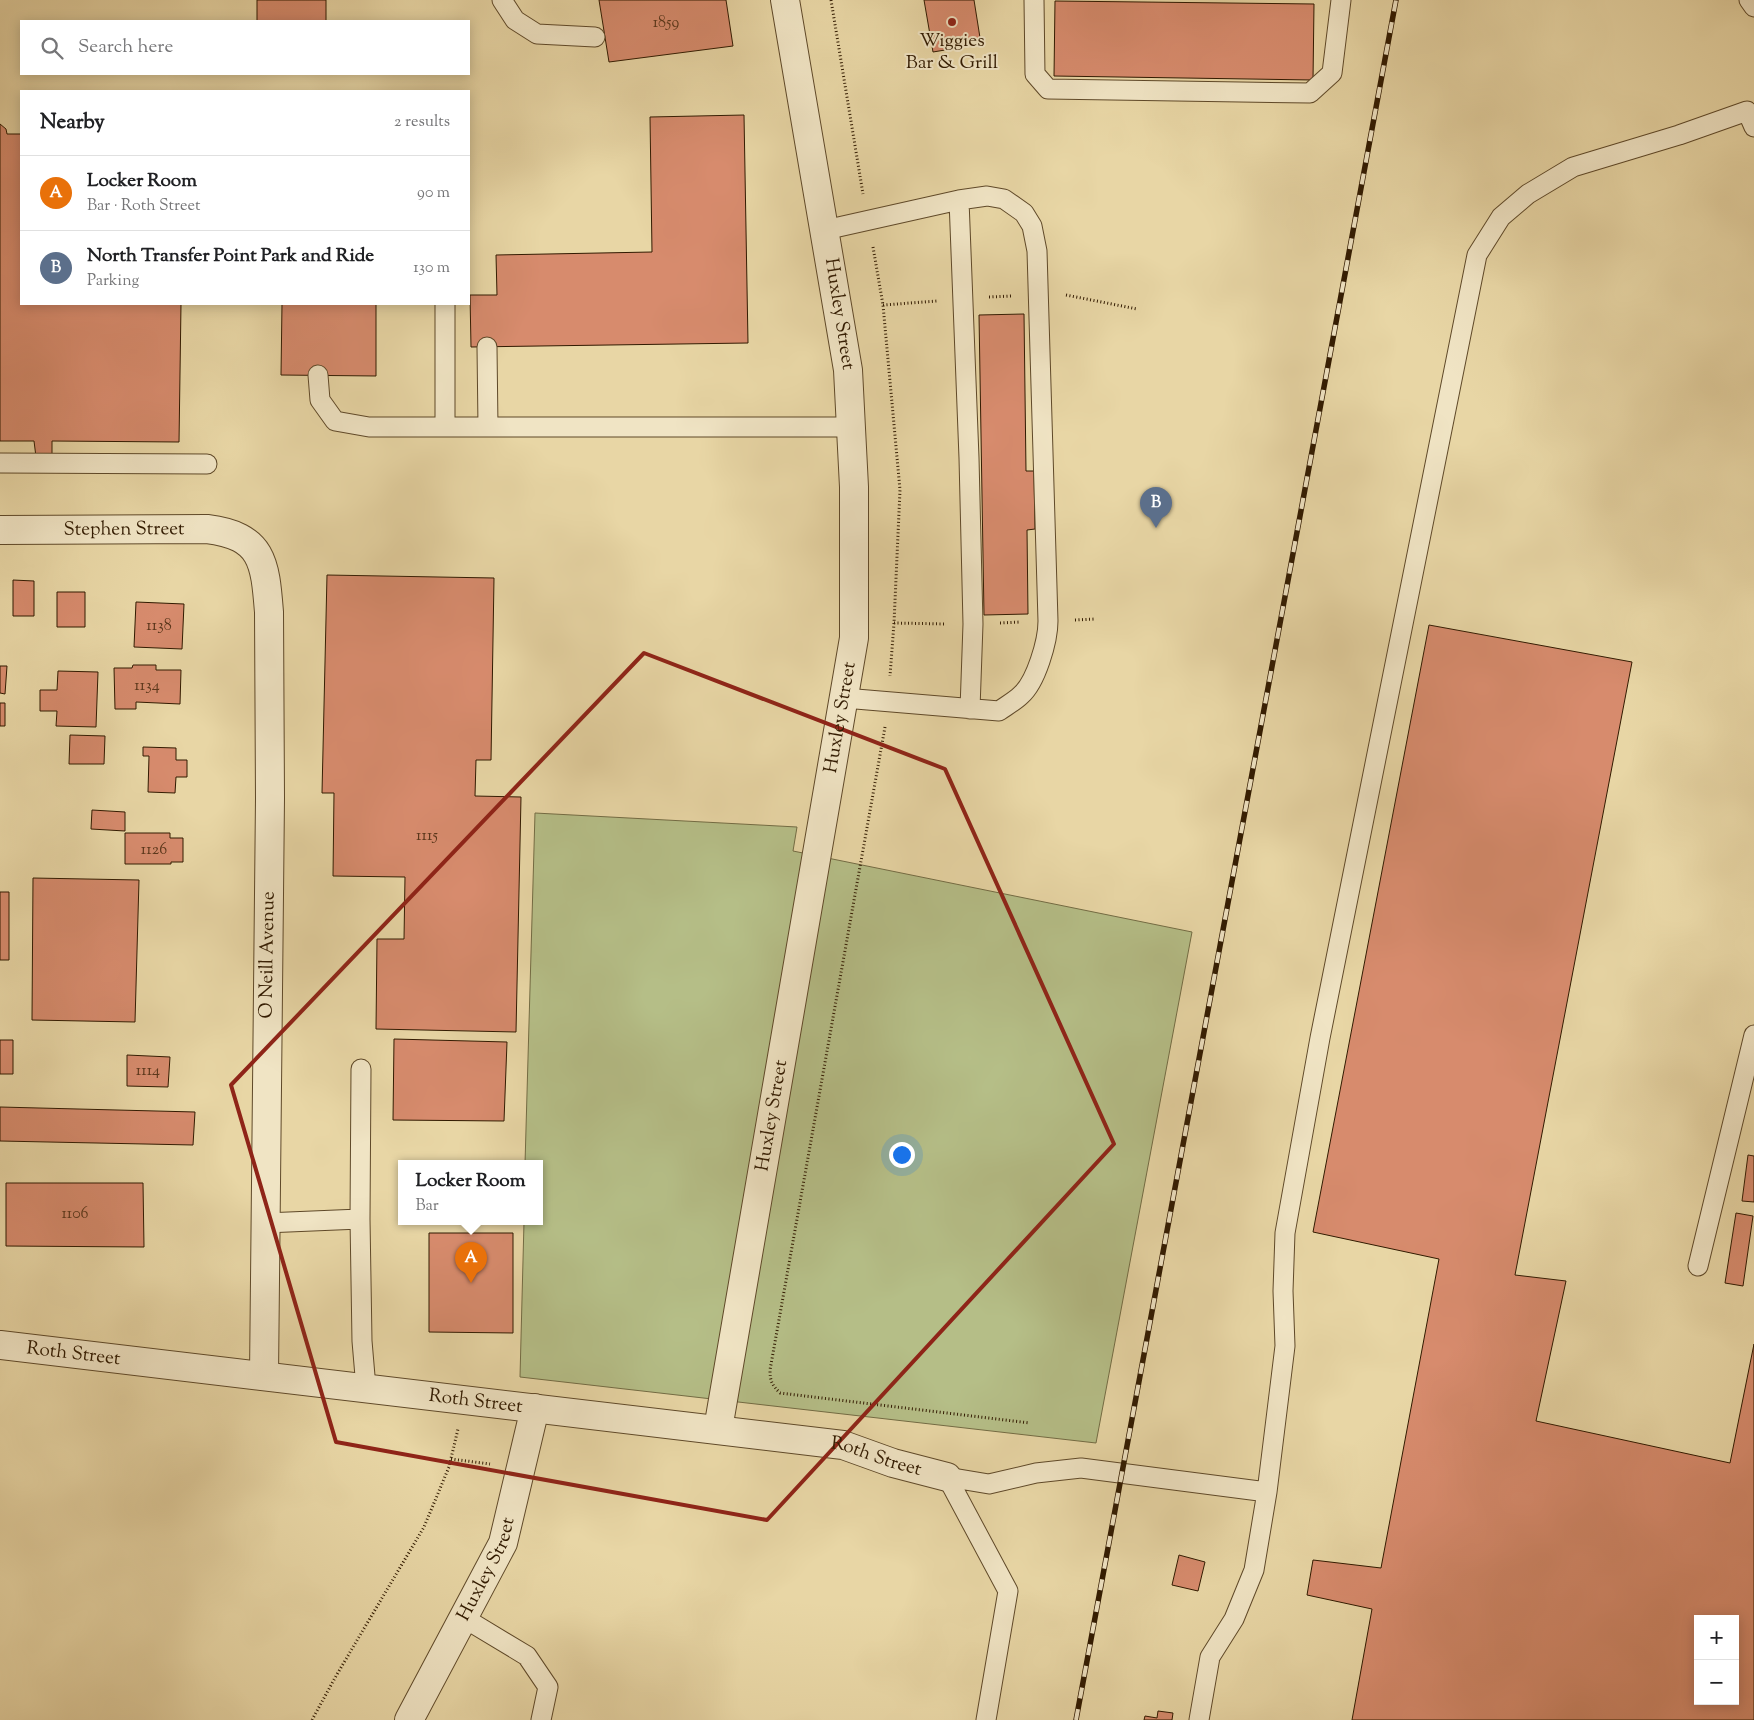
<!DOCTYPE html>
<meta charset="utf-8">
<style>
body{margin:0;font-family:"Sorts Mill Goudy",serif;background:#f6f6f6;color:#202124}
.controls{position:absolute;right:15px;bottom:15px;display:grid;overflow:hidden;border-radius:0px;box-shadow:0 2px 12px #0003}
.controls button{width:45px;height:45px;display:grid;place-items:center;padding:0;border:0;border-bottom:1px solid #e0e0e0;background:#fff;color:#202124;font:25px sans-serif}
.you{position:absolute;left:901px;top:1154px;width:18px;height:18px;margin:-12px;border:4px solid #fff;border-radius:50%;background:#1a73e8;box-shadow:0 0 0 8px #1a73e833}
.badge{display:grid;place-items:center;width:32px;height:32px;border-radius:50%;background:#db2777;color:#fff;font-size:16px;font-weight:700}
.pin{position:absolute;translate:-50% -41px;filter:drop-shadow(0 1px 2px #0008)}
.pin::after{content:'';position:absolute;top:26px;width:18px;height:15px;background:inherit;clip-path:polygon(0 0,100% 0,50% 100%)}
.popup{position:absolute;left:398px;top:1160px;width:145px;height:65px;box-sizing:border-box;display:grid;place-content:center;border-radius:0px;background:#fff;filter:drop-shadow(0 1px 4px #0005);font-size:16px;white-space:nowrap;color:#757577}
.popup b{font-size:19px;color:#202124}
.popup::after{content:'';position:absolute;left:50%;top:100%;margin-left:-10px;border:10px solid transparent;border-top-color:#fff}
.list{margin:0;padding:0;list-style:none}
h2{display:flex;justify-content:space-between;align-items:center;height:65px;margin:0;padding:0 20px;font-size:21px}
h2 small{font-size:16px;font-weight:400;color:#757577}
.list li{display:grid;grid-template-columns:32px 1fr auto;gap:15px;align-items:center;box-sizing:border-box;height:75px;padding:0 20px;border-top:1px solid #e0e0e0}
.list b{display:block;font-size:19px;white-space:nowrap}
.list p{margin:0;font-size:16px;white-space:nowrap;color:#757577}
.list em{font-size:16px;font-style:normal;color:#757577}
.icon{flex:none;width:28px;height:28px;fill:none;stroke:currentColor;stroke-width:2;stroke-linecap:round;stroke-linejoin:round}
.map{position:relative;flex:none;width:1754px;height:1720px;overflow:hidden}
.search{position:absolute;background:#fff;box-shadow:0 2px 12px #0003;left:20px;top:20px;width:450px;height:55px;display:flex;align-items:center;gap:12px;box-sizing:border-box;padding:0 18px;border-radius:0px;color:#757577;font-size:19px}
.panel{position:absolute;background:#fff;box-shadow:0 2px 12px #0003;left:20px;top:90px;width:450px;height:215px;border-radius:0px}
.map>svg:first-child{display:block}
.green{fill:#b5be87;stroke:#736c44}
.building{fill:#d78b6d;stroke:#311a00;fill-rule:evenodd}
.lines{fill:none;stroke-linecap:round;stroke-linejoin:round}
.service-casing{stroke:#5f4929;stroke-width:21}
.minor-casing{stroke:#5f4929;stroke-width:30}
.path{stroke:#311a00;stroke-width:3;stroke-dasharray:1 2.5;stroke-linecap:butt}
.service{stroke:#f0e4c4;stroke-width:19}
.minor{stroke:#f0e4c4;stroke-width:28}
.rail-casing{stroke:#311a00;stroke-width:5.5}
.rail{stroke:#f0e4c4;stroke-width:4;stroke-dasharray:11;stroke-linecap:butt}
.marked{fill:none;stroke:#8f2418;stroke-width:4;stroke-linejoin:round}
.poi-dot{fill:#8f2418;stroke:#f0e4c4;stroke-width:2}
.labels{text-anchor:middle;dominant-baseline:central;stroke-width:4;stroke-linejoin:round;paint-order:stroke}
.number-label{font-size:16px;fill:#5a361b}
.poi-label{font-size:19px;fill:#311a00;stroke:#f0e4c4}
.street-label{font-size:19px;fill:#311a00;stroke:#f0e4c4}
</style>
<div class="map">
<svg width="1754" height="1720" viewBox="0 0 1754 1720">
<rect width="100%" height="100%" fill="#e8d6a5"/>
<filter id="stains"><feTurbulence type="fractalNoise" baseFrequency=".004" numOctaves="4"/><feColorMatrix values="0 0 0 0 .2 0 0 0 0 .09 0 0 0 0 .02 0 0 0 .5 -.17"/></filter>
<radialGradient id="worn" r=".72"><stop offset=".6" stop-color="#630" stop-opacity="0"/><stop offset="1" stop-color="#630" stop-opacity=".3"/></radialGradient>
<!-- green -->
<path class="green" d="M535,813L797,827L793,851L1192,932L1096,1443L520,1377L524,1222H540V1164H525Z"/>
<!-- building -->
<path class="building" d="M257,0H326V21H257Z
M599,0H726L733,46L609,62Z
M924,0H974L981,44L933,52Z
M1055,1L1314,4L1313,80L1054,76Z
M744,115L748,343L471,347L470,295H497L496,255L652,252L650,117Z
M0,124L6,129L7,134H21V304H181L179,442L52,441V458L36,457L34,441H0Z
M282,304H376V376L281,375Z
M1024,314L1026,471H1034L1035,529L1027,530L1028,614L984,615L979,315Z
M327,575L494,578L491,760H476L475,796L521,797L516,1032L376,1029L377,939H404L405,877L333,876L334,793H322Z
M13,580L34,581V616H13Z
M57,592H85V627H57Z
M136,602L184,604L182,649L134,647Z
M1429,625L1632,662L1515,1275L1566,1281L1536,1421L1730,1463L1754,1344V1720H1352L1372,1609L1307,1595L1313,1560L1381,1568L1439,1259L1313,1232ZM1698,1619H1735V1701H1698Z
M133,665H156V670H181L180,704L136,702V709H115L114,668H132Z
M0,666H7L5,694L0,693Z
M58,671L98,672L96,727L56,726L57,711H40V690H57Z
M0,703H5V726H0Z
M70,735L105,736L104,764H69Z
M143,747L176,748V760H187V777H176L175,793L148,792L149,756H143Z
M92,810L125,812V831L91,829Z
M125,833H170V838H183V862H171V864H125Z
M33,878L139,880L135,1022L32,1020Z
M0,892H9V960H0Z
M394,1039L507,1042L504,1121L393,1120Z
M0,1040H13V1074H0Z
M127,1055L170,1057L168,1087L127,1086Z
M0,1107L195,1112L193,1145L0,1141Z
M1748,1155L1754,1156V1202L1742,1201Z
M6,1183H143L144,1247L6,1246Z
M1736,1213L1753,1216L1743,1286L1725,1283Z
M429,1233H513V1333L429,1332Z
M1179,1555L1205,1562L1198,1591L1172,1585Z
M1158,1711L1173,1713L1172,1720H1144L1145,1716L1157,1718Z"/>
<g class="lines">
<defs>
<path id="service" d="M502,0L515,20L537,34L595,37
M1034,0L1035,74L1048,89L1310,93L1332,73L1341,0
M1749,0L1754,7
M959,200L969,458L973,624L970,709
M825,230L959,200L987,196L1004,199L1024,213L1032,226L1037,251L1048,621C1048,641 1036,682 1021,695C1015,701 1006,706 999,711L844,698
M445,304V427
M487,347L488,427
M318,375L320,400L335,421L369,427H851
M0,463L207,464
M360,1219L362,1341L366,1388
M265,1223L360,1219L361,1069
M1698,1266L1754,1035
M947,1477L989,1484L1036,1473L1081,1468L1267,1492
M947,1477L1008,1591L986,1720
M464,1618L527,1656L548,1687L541,1720
M1199,1720L1210,1657L1234,1619L1254,1570L1267,1492L1285,1346L1283,1291L1285,1233L1320,1038L1477,255L1501,217L1528,194L1573,167L1679,135L1747,111L1754,127"/>
<g id="minor">
<path id="s1" d="M0,530L207,529C263,536 265,562 269,612L270,798L264,1376"/>
<path id="s2" d="M0,1345L843,1445L893,1463L947,1477"/>
<path id="s3" d="M718,1429L854,638V487L848,370L785,0"/>
<path id="s4" d="M409,1720L503,1543L535,1408"/>
</g>
</defs>
<!-- service casing -->
<use href="#service" class="service-casing"/>
<!-- minor casing -->
<use href="#minor" class="minor-casing"/>
<!-- path -->
<path class="path" d="M831,0L863,194
M873,247L883,305L900,490L894,623L890,676
M1066,295L1137,309
M989,297L1012,296
M883,305L937,301
M1075,620L1096,619
M894,623L946,624
M1000,623L1021,622
M885,727L770,1370C770,1381 772,1385 780,1393L1030,1423
M451,1459L490,1464
M312,1720L336,1676L424,1527L449,1467L458,1429"/>
<!-- service -->
<use href="#service" class="service"/>
<!-- minor -->
<use href="#minor" class="minor"/>
<defs>
<path id="rail" d="M1076,1720L1396,0"/>
</defs>
<!-- rail casing -->
<use href="#rail" class="rail-casing"/>
<!-- rail -->
<use href="#rail" class="rail"/>
</g>
<!-- marked area -->
<path class="marked" d="M644,653L945,769L1114,1144L767,1520L336,1442L231,1085Z"/>
<!-- markers -->
<circle class="poi-dot" cx="952" cy="22" r="5"/>
<g class="labels">
<!-- number labels -->
<g class="number-label">
<text x="666" y="23">1859</text>
<text x="159" y="626">1138</text>
<text x="147" y="686">1134</text>
<text x="427" y="836">1115</text>
<text x="154" y="850">1126</text>
<text x="148" y="1071">1114</text>
<text x="75" y="1214">1106</text>
</g>
<!-- poi labels -->
<g class="poi-label">
<text x="952" y="41">Wiggies<tspan x="952" dy="22">Bar &amp; Grill</tspan></text>
</g>
<!-- street labels -->
<g class="street-label">
<text transform="translate(839 314) rotate(81)">Huxley Street</text>
<text stroke="none"><textPath href="#s1" startOffset="124">Stephen Street</textPath></text>
<text stroke="none"><textPath href="#s3" startOffset="722">Huxley Street</textPath></text>
<text transform="translate(268 955) rotate(-89)">O Neill Avenue</text>
<text stroke="none"><textPath href="#s3" startOffset="318">Huxley Street</textPath></text>
<text stroke="none"><textPath href="#s2" startOffset="74">Roth Street</textPath></text>
<text stroke="none"><textPath href="#s2" startOffset="479">Roth Street</textPath></text>
<text stroke="none"><textPath href="#s2" startOffset="884">Roth Street</textPath></text>
<text stroke="none"><textPath href="#s4" startOffset="170">Huxley Street</textPath></text>
</g>
</g>
<rect width="100%" height="100%" filter="url(#stains)"/>
<rect width="100%" height="100%" fill="url(#worn)"/>
</svg>
<div class="controls">
<button>+</button>
<button>−</button>
</div>
<div class="you"></div>
<div class="pin badge" style="left:471px;top:1283px;background:#e8710a">A</div>
<div class="popup"><b>Locker Room</b>Bar</div>
<div class="pin badge" style="left:1156px;top:528px;background:#5c6f8a">B</div>
<div class="search"><svg class="icon" aria-label="search" viewBox="0 0 24 24"><circle cx="10" cy="10" r="6"/><path d="M15 15l6 6"/></svg>Search here</div>
<section class="panel">
<h2>Nearby<small>2 results</small></h2>
<ul class="list">
<li><span class="badge" style="background:#e8710a">A</span><div><b>Locker Room</b><p>Bar · Roth Street</p></div><em>90 m</em></li>
<li><span class="badge" style="background:#5c6f8a">B</span><div><b>North Transfer Point Park and Ride</b><p>Parking</p></div><em>130 m</em></li>
</ul>
</section>
</div>
